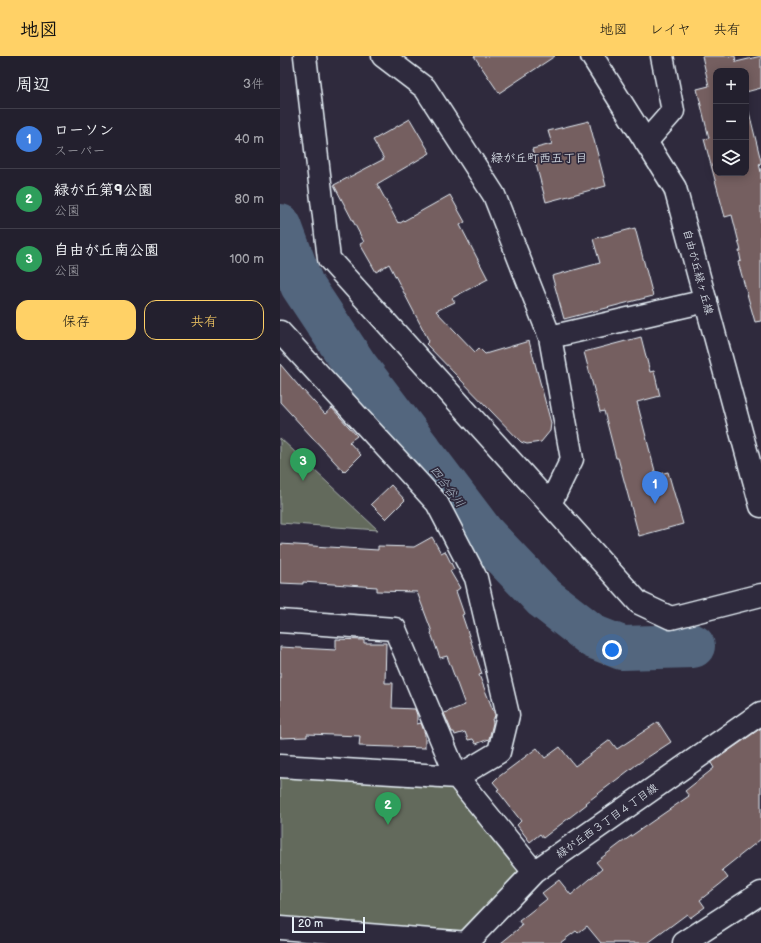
<!DOCTYPE html>
<html lang="ja">
<meta charset="utf-8">
<style>
body{margin:0;font-family:"Balsamiq Sans","Klee One",sans-serif;background:#2f2d3a;color:#f1f3f6}
.controls{position:absolute;right:12px;top:12px;display:grid;overflow:hidden;border-radius:8px;box-shadow:0 2px 10px #0003}
.controls button{width:36px;height:36px;display:grid;place-items:center;padding:0;border:0;border-bottom:1px solid #403e4a;background:#23202e;color:#f1f3f6;font:20px sans-serif}
.scale{position:absolute;left:12px;bottom:10px;width:73px;box-sizing:border-box;padding-left:4px;border:2px solid #e8f1f8;border-top:0;font-size:11px;line-height:14px;white-space:nowrap;color:#e8f1f8;-webkit-text-stroke:3px #2f2a3d;paint-order:stroke}
.you{position:absolute;left:332px;top:594px;width:14px;height:14px;margin:-10px;border:3px solid #fff;border-radius:50%;background:#1a73e8;box-shadow:0 0 0 6px #1a73e833}
.badge{display:grid;place-items:center;width:26px;height:26px;border-radius:50%;background:#ffd166;color:#fff;font-size:13px;font-weight:700}
.pin{position:absolute;translate:-50% -33px;filter:drop-shadow(0 1px 2px #0008)}
.pin::after{content:'';position:absolute;top:21px;width:14px;height:12px;background:inherit;clip-path:polygon(0 0,100% 0,50% 100%)}
.list{margin:0;padding:0;list-style:none}
h2{display:flex;justify-content:space-between;align-items:center;height:52px;margin:0;padding:0 16px;font-size:17px}
h2 small{font-size:13px;font-weight:400;color:#a3a3aa}
.list li{display:grid;grid-template-columns:26px 1fr auto;gap:12px;align-items:center;box-sizing:border-box;height:60px;padding:0 16px;border-top:1px solid #403e4a}
.list b{display:block;font-size:15px;white-space:nowrap}
.list p{margin:0;font-size:13px;white-space:nowrap;color:#a3a3aa}
.list em{font-size:13px;font-style:normal;color:#a3a3aa}
.actions{display:flex;gap:8px;padding:12px 16px}
.actions a{flex:1;padding:9px 0;border:1px solid #ffd166;border-radius:12px;text-align:center;font-size:14px;color:#ffd166}
.actions .main{background:#ffd166;color:#111}
.icon{flex:none;width:22px;height:22px;fill:none;stroke:currentColor;stroke-width:2;stroke-linecap:round;stroke-linejoin:round}
.map{position:relative;flex:none;width:481px;height:887px;overflow:hidden}
header{display:flex;align-items:center;gap:24px;box-sizing:border-box;height:56px;padding:0 20px;background:#ffd166;color:#111}
header strong{font-size:19px}
nav{display:flex;gap:22px;margin-inline-start:auto;font-size:14px}
main{display:flex}
aside{flex:1;background:#23202e}
.map>svg:first-child{display:block}
.green{fill:#636a5c;stroke:#a6aeaa}
.lines{fill:none;stroke-linecap:round;stroke-linejoin:round}
.river{stroke:#53667e;stroke-width:44}
.building{fill:#745e61;stroke:#e8f1f8}
.minor-casing{stroke:#e8f1f8;stroke-width:25}
.tertiary-casing{stroke:#e8f1f8;stroke-width:25}
.minor{stroke:#2f2a3d;stroke-width:22}
.tertiary{stroke:#2f2a3d;stroke-width:22}
.labels{text-anchor:middle;dominant-baseline:central;stroke-width:3.5;stroke-linejoin:round;paint-order:stroke}
.street-label{font-size:11px;fill:#e8f1f8;stroke:#2f2a3d}
.neighbourhood-label{font-size:12px;fill:#e8f1f8;stroke:#2f2a3d}
.water-label{font-size:12px;font-style:italic;fill:#acb9c7;stroke:#2f2a3d}
</style>
<header>
<strong>地図</strong>
<nav><a>地図</a><a>レイヤ</a><a>共有</a></nav>
</header>
<main>
<aside>
<h2>周辺<small>3件</small></h2>
<ul class="list">
<li><span class="badge" style="background:#3f7fe0">1</span><div><b>ローソン</b><p>スーパー</p></div><em>40 m</em></li>
<li><span class="badge" style="background:#2e9e5b">2</span><div><b>緑が丘第9公園</b><p>公園</p></div><em>80 m</em></li>
<li><span class="badge" style="background:#2e9e5b">3</span><div><b>自由が丘南公園</b><p>公園</p></div><em>100 m</em></li>
</ul>
<div class="actions"><a class="main">保存</a><a>共有</a></div>
</aside>
<div class="map">
<svg width="481" height="887" viewBox="0 0 481 887">
<rect width="100%" height="100%" fill="#2f2a3d"/>
<filter id="ink" filterUnits="userSpaceOnUse"><feTurbulence type="fractalNoise" baseFrequency=".025" numOctaves="2"/><feDisplacementMap in="SourceGraphic" scale="8" xChannelSelector="R" yChannelSelector="G"/><feConvolveMatrix kernelMatrix="1 2 1 2 8 2 1 2 1" color-interpolation-filters="sRGB"/></filter>
<g filter="url(#ink)">
<!-- green -->
<path class="green" d="M0,382L98,474L0,467Z
M0,710L177,721L254,816L187,886L0,872Z"/>
<g class="lines">
<!-- river -->
<path class="river" d="M0,170L22,229L75,309L203,478L264,542L314,581L342,592L413,590"/>
</g>
<!-- building -->
<path class="building" d="M194,0H275L219,37Z
M422,0H455L456,6L481,0V32L466,36V15H436V117H466V44L481,105V107L479,108L481,116V265L475,266L458,206L461,205L459,195H461L452,159L445,161L424,83L429,82L417,33L429,30Z
M130,63L150,97L97,128L118,167L119,166L120,167L170,139L185,166L180,169L208,223L172,242L175,246L156,255L195,296L199,292L205,298L249,285L271,367L270,375L261,386L247,388L241,386L146,288L149,285L109,208L96,216L80,188L84,186L54,129L104,103L93,84Z
M309,65L326,130L266,146L252,93L272,88L268,75Z
M355,172L373,240L284,263L272,220L320,207L313,183Z
M361,281L370,316L374,315L380,340L357,346L376,419L388,416L403,468L359,480L338,402H336L324,355L320,356L304,296Z
M0,308L23,335V334L45,358L52,352L77,380L69,386L81,399L64,416L0,346Z
M111,429L125,444L106,463L91,448Z
M152,481L161,497L165,495L174,513L170,515L180,532L176,535L184,558L182,559L202,618L199,619L215,659L214,662L212,663L213,667L209,683L196,688L193,683L188,684L185,676L175,679L174,676H172L164,657L185,649L167,600L160,602L151,577L152,576L137,536L97,535V531L23,526V528L0,527V488L98,494V490L134,491Z
M56,583L84,584V587H106L105,627H113L112,652L135,653L137,659V668L141,667L145,678V692L79,690L80,680L27,678V681L0,682V591L56,594Z
M378,666L391,686L356,709L306,747L307,748L263,782L260,778L250,786L237,769L241,765L217,734L219,733L213,726L217,722L257,692L265,702L280,691L295,710L330,684L337,693Z
M481,672V783L442,814L448,822L420,844L425,851L410,862L407,858L368,887H321L307,870L298,877L296,875L280,887H221L242,870L239,865L267,843L262,837L279,824L291,839L322,813L316,806L341,787L409,740L405,735L434,712L431,707Z"/>
<g class="lines">
<defs>
<path id="minor" d="M25,0L49,203L359,547L391,562L481,539
M103,0L145,32L214,139L270,281L292,403L270,448
M366,86L393,55L382,0
M0,276L157,447L196,522L228,659L219,696L177,721L0,710
M270,281L426,245
M0,565L115,573L177,721L254,816
M0,872L188,887
M186,887L254,816L481,657"/>
<path id="tertiary" d="M312,0L395,132L481,450
M404,887L481,837"/>
</defs>
<!-- minor casing -->
<use href="#minor" class="minor-casing"/>
<!-- tertiary casing -->
<use href="#tertiary" class="tertiary-casing"/>
<!-- minor -->
<use href="#minor" class="minor"/>
<!-- tertiary -->
<use href="#tertiary" class="tertiary"/>
</g>
</g>
<g class="labels">
<!-- street labels -->
<g class="street-label">
<text transform="translate(418 216) rotate(75)">自由が丘緑ヶ丘線</text>
<text transform="translate(327 765) rotate(-35)">緑が丘西３丁目４丁目線</text>
</g>
<!-- neighbourhood labels -->
<g class="neighbourhood-label">
<text x="259" y="102">緑が丘町西五丁目</text>
</g>
<!-- water labels -->
<g class="water-label">
<text transform="translate(167 431) rotate(53)">四合谷川</text>
</g>
</g>
</svg>
<div class="controls">
<button>+</button>
<button>−</button>
<button><svg class="icon" aria-label="layers" viewBox="0 0 24 24"><path d="M12 4l9 5-9 5-9-5zM3 14l9 5 9-5"/></svg></button>
</div>
<div class="scale">20 m</div>
<div class="you"></div>
<div class="pin badge" style="left:375px;top:448px;background:#3f7fe0">1</div>
<div class="pin badge" style="left:108px;top:769px;background:#2e9e5b">2</div>
<div class="pin badge" style="left:23px;top:425px;background:#2e9e5b">3</div>
</div>
</main>
